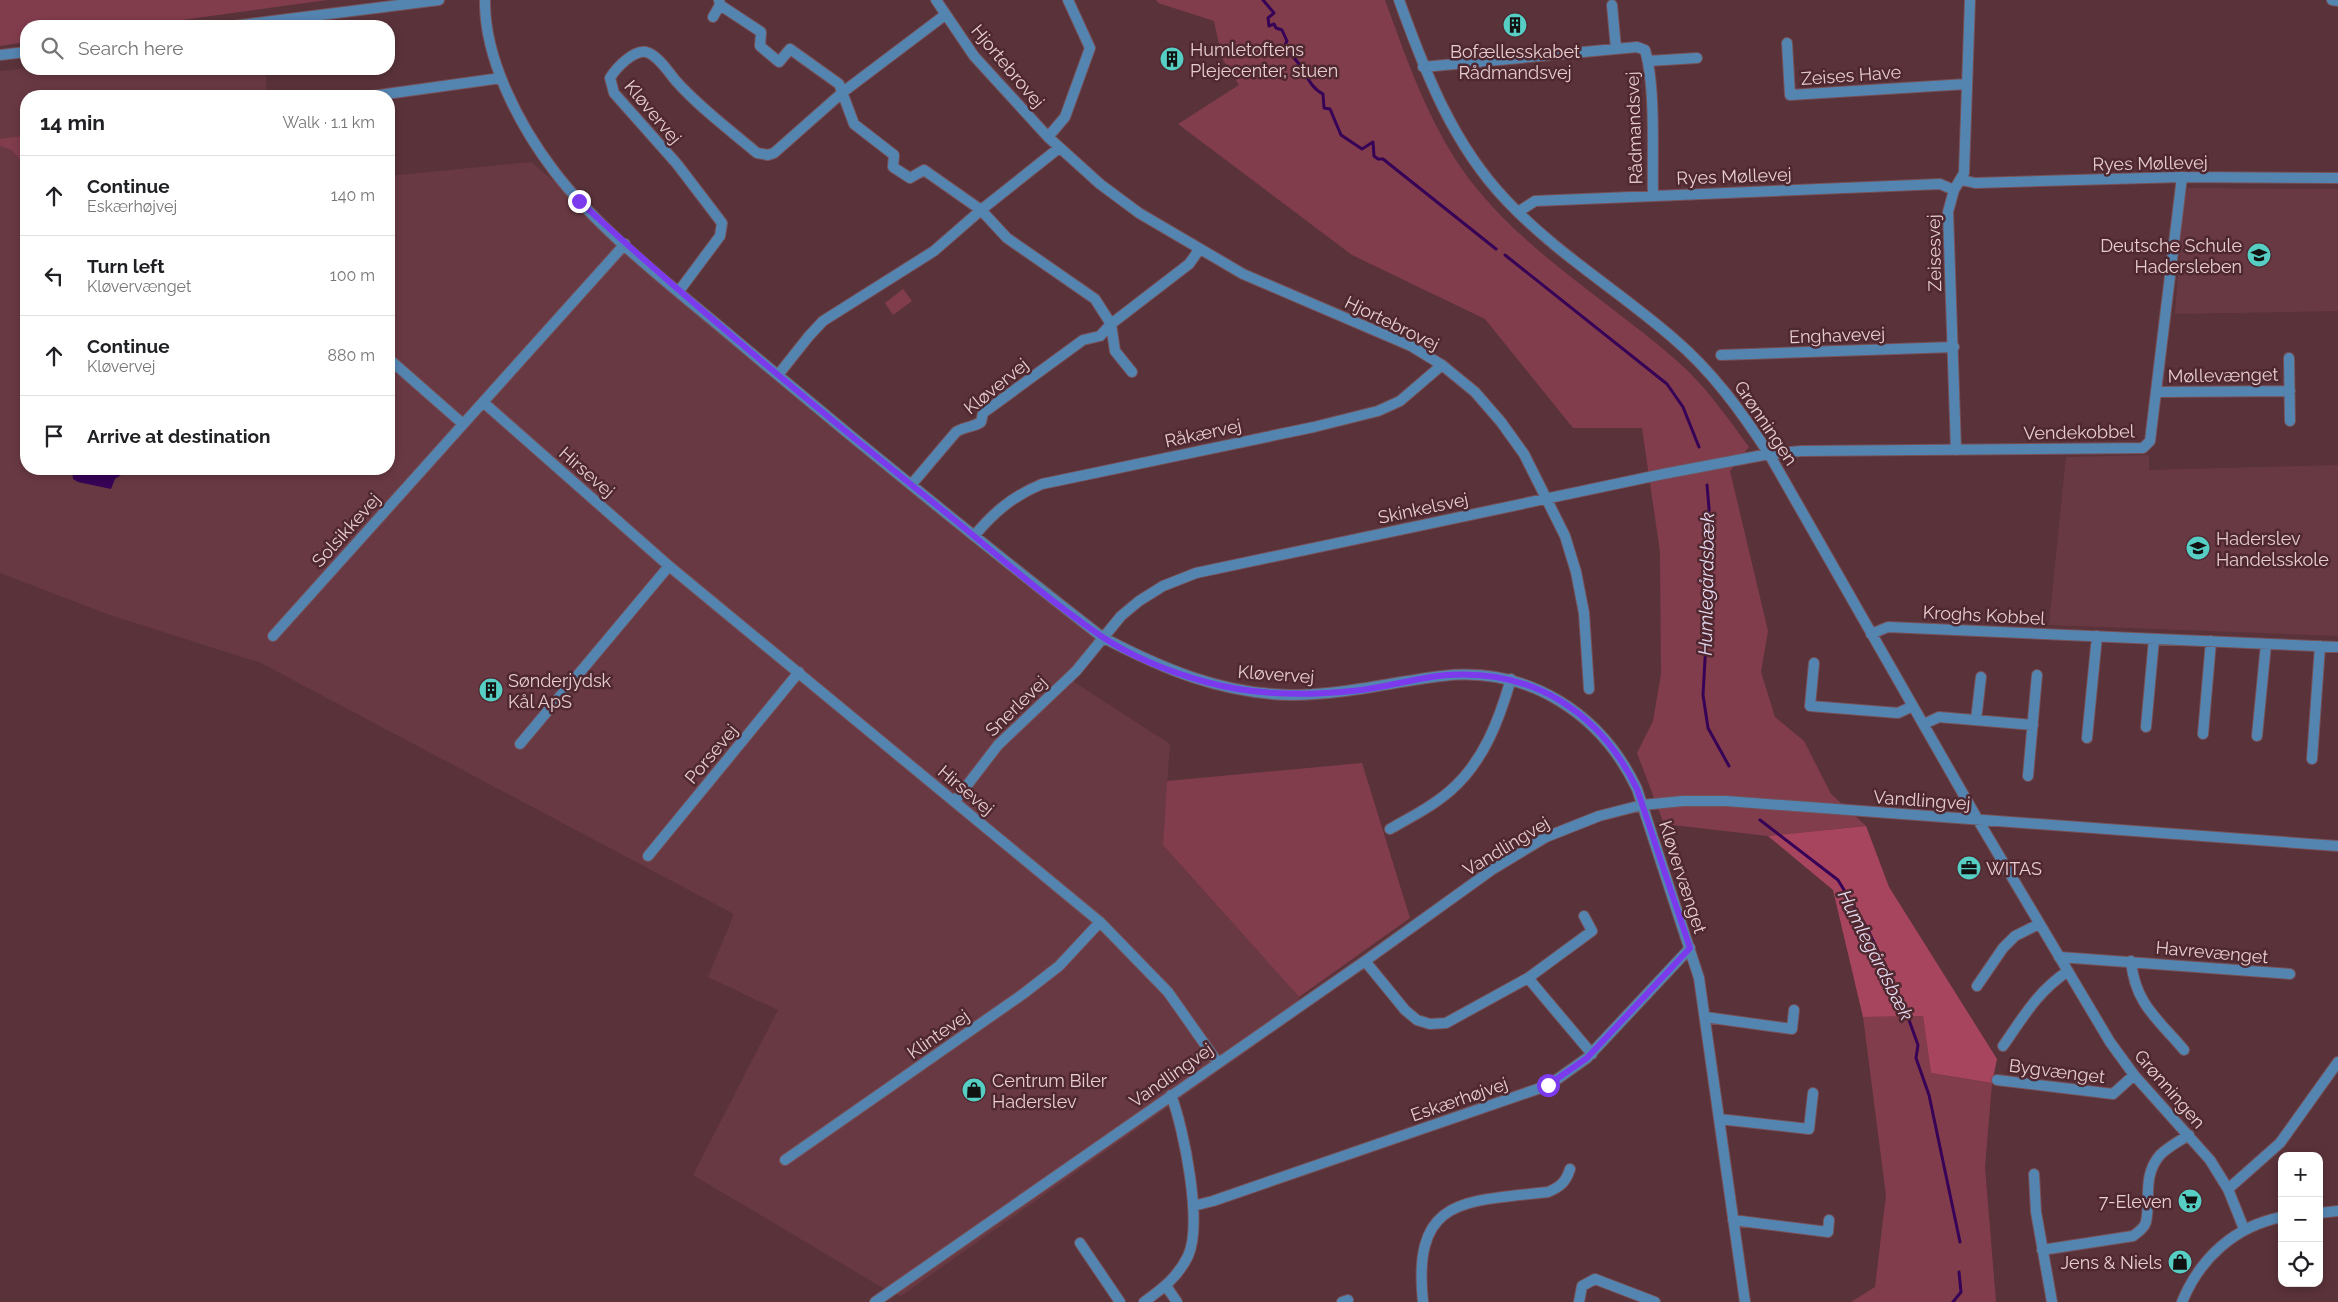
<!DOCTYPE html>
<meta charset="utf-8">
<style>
body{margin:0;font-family:Raleway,sans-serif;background:#f6f6f6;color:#202124}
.controls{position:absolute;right:15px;bottom:15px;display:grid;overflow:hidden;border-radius:10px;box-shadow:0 2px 8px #0003}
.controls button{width:45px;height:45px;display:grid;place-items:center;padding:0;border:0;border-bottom:1px solid #e0e0e0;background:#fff;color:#202124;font:25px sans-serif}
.stop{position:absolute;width:15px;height:15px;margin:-11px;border:4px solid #7c3aed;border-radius:50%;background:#fff}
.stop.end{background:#7c3aed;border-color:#fff;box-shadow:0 1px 5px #0008}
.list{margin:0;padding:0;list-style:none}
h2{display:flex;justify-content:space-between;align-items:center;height:65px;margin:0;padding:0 20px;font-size:21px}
h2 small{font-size:16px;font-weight:400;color:#757577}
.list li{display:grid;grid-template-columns:32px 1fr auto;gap:15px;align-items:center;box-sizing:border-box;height:80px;padding:0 20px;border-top:1px solid #e0e0e0}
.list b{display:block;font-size:19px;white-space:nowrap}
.list p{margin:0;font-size:16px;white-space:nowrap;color:#757577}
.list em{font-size:16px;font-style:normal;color:#757577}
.icon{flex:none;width:28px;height:28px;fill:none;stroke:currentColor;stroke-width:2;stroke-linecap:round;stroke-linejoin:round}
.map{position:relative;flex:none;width:2338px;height:1302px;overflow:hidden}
.search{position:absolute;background:#fff;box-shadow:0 2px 8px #0003;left:20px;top:20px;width:375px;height:55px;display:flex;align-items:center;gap:12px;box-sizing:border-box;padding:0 18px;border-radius:20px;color:#757577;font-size:19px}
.panel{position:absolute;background:#fff;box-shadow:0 2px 8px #0003;left:20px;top:90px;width:375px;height:385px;border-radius:20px}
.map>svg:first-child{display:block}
.built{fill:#693943}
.green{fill:#823d4d}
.forest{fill:#a8455e}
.water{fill:#370356}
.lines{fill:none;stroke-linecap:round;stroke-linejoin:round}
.stream{stroke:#370356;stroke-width:3}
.minor-casing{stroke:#765158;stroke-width:12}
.minor{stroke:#5485b1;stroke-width:10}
.route{stroke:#7c3aed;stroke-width:6}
.labels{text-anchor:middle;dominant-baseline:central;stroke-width:5;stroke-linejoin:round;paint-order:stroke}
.poi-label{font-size:18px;fill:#e6ccd0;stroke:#4f2830;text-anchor:start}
.street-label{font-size:18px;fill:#e6ccd0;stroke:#4f2830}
.water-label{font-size:19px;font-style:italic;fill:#e5daf0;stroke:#4f2830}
</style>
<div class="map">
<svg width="2338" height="1302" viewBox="0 0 2338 1302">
<rect width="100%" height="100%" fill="#5a323a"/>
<!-- built -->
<path class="built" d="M26,68L266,69V96H26V469H389V176L531,162L1098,634L1074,682L1170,744L1163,845L1299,997L1301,1013L901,1296L883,1288L693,1175L778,1010L708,977L734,914L261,663L110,615L0,573V71Z
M2188,188L2338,189V311L2175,314L2184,198Z
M2149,455V470L2338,465V636L2049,625L2066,457Z"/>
<!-- green -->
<path class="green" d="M0,0H327L139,26H26V42L0,46Z
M1156,0H1385C1410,68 1434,140 1483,196C1538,260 1613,305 1676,360C1705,385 1727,417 1749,447L1730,471L1768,631L1761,672L1775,717L1804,741L1831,794L1866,826L1768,836L1664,824L1637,753L1653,721L1661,674L1660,552L1642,428H1573L1485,319L1352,255L1178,124L1239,85L1222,58L1214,21L1158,3Z
M22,136L26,153V167L12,150L0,146V139Z
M903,289L912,301L893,315L885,303Z
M1362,763L1410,918L1299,997L1163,845L1167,781Z
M1923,1016L1931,1073L1992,1083L1985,1167L1996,1302H1851L1875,1287L1886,1195L1863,1017Z"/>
<!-- forest -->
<path class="forest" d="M1866,826L1889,887L1997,1059L1992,1083L1931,1073L1923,1016L1863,1017L1833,890L1768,836Z"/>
<!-- water -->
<path class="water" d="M72,469H121V475L115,479L111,489L78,482L73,479Z"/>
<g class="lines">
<!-- stream -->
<path class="stream" d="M1263,0L1274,13L1268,18L1269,26L1274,24L1276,28L1282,30L1287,41L1283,49C1286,54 1288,53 1292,56C1305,67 1307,86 1323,94L1324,108L1330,109L1341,135L1362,149L1373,142L1374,156L1378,159H1383L1496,249
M1505,255L1667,384L1683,407L1699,447
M1707,485L1709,508V554L1703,580L1706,642L1703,695L1708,728L1729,766
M1760,820L1838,880L1867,928L1904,1006L1918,1045L1916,1058L1929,1095L1960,1242
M1953,1302L1961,1292L1959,1272"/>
<defs>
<path id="minor" d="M485,0C484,58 519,125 554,171C601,233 677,290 737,341C857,442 979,541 1102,637C1163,669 1222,694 1292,695C1343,695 1392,682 1442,676C1528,666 1601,713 1637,789L1699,978L1745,1302
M719,0L720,5L761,32L760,46L779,62L790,49L839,84L854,124L894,155L893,167L910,178L924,170L981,210L1007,238L1095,299L1111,324L1115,351L1132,372
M936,0L974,56L1048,137L1100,184L1139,213L1243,274L1411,346L1442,365L1475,392L1501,422L1524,454L1565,536L1576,572L1584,613L1589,689
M1399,0C1425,72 1453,145 1507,201C1557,254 1619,291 1673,338C1712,371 1741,411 1769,454L1978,820L2110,1042L2134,1075L2210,1160L2228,1189L2244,1229
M2332,0L2338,1
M1612,5L1616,49
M713,17L720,5
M233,26L439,0
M1787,43L1790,95L1967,84
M0,55L26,52
M1648,61L1697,58
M1423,67L1637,47L1645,50C1656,88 1652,154 1653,195
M372,96L501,78
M1048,137L1065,117L1090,48L1068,0
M1962,180L1975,183L2182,177L2338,178
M1518,212L1535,201L1940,184L1954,190
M679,291L720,236L722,223L677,164L614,93L610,78C616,68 633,50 646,52C658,55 669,73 676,81C700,108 730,130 757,153L768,155L774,153L843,92L945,15
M1721,355L1954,347
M2289,358L2290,421
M389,359L463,424
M778,375L809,336L823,321L934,251L981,210L1059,148
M2156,392L2290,391
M483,402L669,566L1100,922L1168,992L1218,1063
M1956,450L1948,212L1954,190L1964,173L1970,0
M911,485L956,432C965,426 972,428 981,422L983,413L1083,340L1100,336L1111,324L1189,264L1199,250
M974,536C994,512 1013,496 1042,484L1314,427L1378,411L1400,401L1442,365
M1871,634L1888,627L2338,647
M273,636L625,244
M1814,663L1810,706L1898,713L1913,706
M1976,720L1981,677
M1924,724L1939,717L2033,725
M2146,727L2154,639
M2203,734L2211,641
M2257,736L2266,644
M2087,738L2097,636
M520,744L669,566
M2312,759L2320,646
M2028,776L2037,675
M955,801L998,745L1076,671L1121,616L1139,601L1163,586L1196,573L1663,474L1769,454L1801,451L2143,448L2150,441L2182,177
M1390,829C1411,817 1433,806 1451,790C1484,761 1499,720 1511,679
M648,856L799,672
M2059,957L2290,974
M1365,961L1405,1010L1417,1020L1430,1024L1446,1023L1528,978L1592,931L1584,916
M2131,961C2135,1004 2158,1019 2184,1050
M1528,978L1592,1054
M1977,986L2003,948L2015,936L2039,924
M1705,1017L1792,1029L1794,1010
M2003,1046C2024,1016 2037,992 2068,971
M1997,1080L2113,1094L2134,1075
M1719,1119L1809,1129L1813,1093
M785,1160L1023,994L1059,966L1100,922
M2034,1174L2036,1212L2052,1302
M2228,1189L2280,1143L2338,1062
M1193,1206L1213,1201L1549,1085L1587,1058L1690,948
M2319,1213L2338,1211
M1733,1220L1828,1232L1829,1220
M1080,1243L1120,1302
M2042,1250L2133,1236C2138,1232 2144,1229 2146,1222C2151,1199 2142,1176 2160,1155C2168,1147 2179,1141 2189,1135
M1166,1286L1177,1302
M875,1302L1365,961L1493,869L1546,837L1599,816L1642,805L1683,801H1726L2338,846
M1144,1302C1162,1289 1178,1277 1188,1256C1203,1224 1184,1129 1171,1095
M1342,1302L1348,1300
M1423,1302C1412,1196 1464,1202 1548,1192C1560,1187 1566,1182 1570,1169
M1579,1302L1582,1286L1595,1279L1655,1302
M2182,1302C2200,1258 2235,1226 2282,1217"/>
</defs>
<!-- minor casing -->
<use href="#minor" class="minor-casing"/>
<!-- minor -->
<use href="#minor" class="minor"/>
</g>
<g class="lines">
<!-- route -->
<path class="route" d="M579,201C696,308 817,409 940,508C993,551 1045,598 1101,636C1132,657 1170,672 1206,682C1253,695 1304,696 1352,691C1384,688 1415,678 1447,675C1533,669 1600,712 1637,789L1690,948L1587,1058L1548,1085"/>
</g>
<!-- icons -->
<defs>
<symbol id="building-disc" viewBox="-11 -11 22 22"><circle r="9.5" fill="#56cec3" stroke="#4f2830"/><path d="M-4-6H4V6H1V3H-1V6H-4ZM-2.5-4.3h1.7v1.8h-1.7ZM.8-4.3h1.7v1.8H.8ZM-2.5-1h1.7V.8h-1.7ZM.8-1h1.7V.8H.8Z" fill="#111"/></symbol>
<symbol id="school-disc" viewBox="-11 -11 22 22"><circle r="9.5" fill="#56cec3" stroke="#4f2830"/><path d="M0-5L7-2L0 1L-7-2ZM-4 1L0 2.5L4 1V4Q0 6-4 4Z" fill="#111"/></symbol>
<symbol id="office-disc" viewBox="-11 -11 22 22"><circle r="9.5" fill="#56cec3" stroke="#4f2830"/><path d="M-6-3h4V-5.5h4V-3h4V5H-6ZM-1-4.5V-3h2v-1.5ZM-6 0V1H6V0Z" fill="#111"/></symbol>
<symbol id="shop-disc" viewBox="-11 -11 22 22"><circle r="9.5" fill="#56cec3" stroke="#4f2830"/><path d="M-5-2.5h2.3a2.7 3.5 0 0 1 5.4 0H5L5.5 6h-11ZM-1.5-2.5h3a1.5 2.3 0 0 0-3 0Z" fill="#111"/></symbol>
<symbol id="supermarket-disc" viewBox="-11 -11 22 22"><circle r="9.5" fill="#56cec3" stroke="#4f2830"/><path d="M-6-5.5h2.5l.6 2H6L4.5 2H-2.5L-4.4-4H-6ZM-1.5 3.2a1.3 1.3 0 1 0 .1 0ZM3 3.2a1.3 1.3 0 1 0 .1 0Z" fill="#111"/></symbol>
</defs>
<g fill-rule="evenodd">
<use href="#building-disc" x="1501" y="11" width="28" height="28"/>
<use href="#building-disc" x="1158" y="45" width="28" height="28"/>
<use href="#school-disc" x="2245" y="241" width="28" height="28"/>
<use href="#school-disc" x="2184" y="534" width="28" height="28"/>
<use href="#building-disc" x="477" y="676" width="28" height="28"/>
<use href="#office-disc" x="1955" y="854" width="28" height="28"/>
<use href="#shop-disc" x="960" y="1076" width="28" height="28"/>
<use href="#supermarket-disc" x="2176" y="1187" width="28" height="28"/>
<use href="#shop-disc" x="2166" y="1248" width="28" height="28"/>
</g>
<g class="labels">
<!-- poi labels -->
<g class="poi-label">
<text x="1190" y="49">Humletoftens<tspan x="1190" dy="21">Plejecenter, stuen</tspan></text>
<text x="1515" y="51" text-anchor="middle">Bofællesskabet<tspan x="1515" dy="21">Rådmandsvej</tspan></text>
<text x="2242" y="245" text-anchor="end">Deutsche Schule<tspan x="2242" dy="21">Hadersleben</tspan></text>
<text x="2216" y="538">Haderslev<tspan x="2216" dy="21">Handelsskole</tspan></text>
<text x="508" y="680">Sønderjydsk<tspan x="508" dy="21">Kål ApS</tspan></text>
<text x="1986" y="868">WITAS</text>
<text x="992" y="1080">Centrum Biler<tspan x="992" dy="21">Haderslev</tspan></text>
<text x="2172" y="1201" text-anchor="end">7-Eleven</text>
<text x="2162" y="1262" text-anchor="end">Jens &amp; Niels</text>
</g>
<!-- street labels -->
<g class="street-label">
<text transform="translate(1008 66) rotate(50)">Hjortebrovej</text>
<text transform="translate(1851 75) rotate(-4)">Zeises Have</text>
<text transform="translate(653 112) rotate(50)">Kløvervej</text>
<text transform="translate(1634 128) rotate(-92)">Rådmandsvej</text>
<text transform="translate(2150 163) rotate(-1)">Ryes Møllevej</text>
<text transform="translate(1734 176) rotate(-2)">Ryes Møllevej</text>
<text transform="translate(1934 253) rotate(-91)">Zeisesvej</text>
<text transform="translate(1392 323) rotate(26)">Hjortebrovej</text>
<text transform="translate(1837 335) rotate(-2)">Enghavevej</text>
<text transform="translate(2223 375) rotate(-1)">Møllevænget</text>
<text transform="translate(996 386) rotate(-39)">Kløvervej</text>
<text transform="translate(1766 423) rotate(56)">Grønningen</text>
<text transform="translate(2079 432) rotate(-1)">Vendekobbel</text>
<text transform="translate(1203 433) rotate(-12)">Råkærvej</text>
<text transform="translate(587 472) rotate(41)">Hirsevej</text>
<text transform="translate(1423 508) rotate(-12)">Skinkelsvej</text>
<text transform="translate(346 530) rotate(-48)">Solsikkevej</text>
<text transform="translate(1984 615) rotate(3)">Kroghs Kobbel</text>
<text transform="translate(1276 674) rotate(4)">Kløvervej</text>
<text transform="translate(1016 706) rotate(-44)">Snerlevej</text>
<text transform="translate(711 754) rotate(-50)">Porsevej</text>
<text transform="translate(966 790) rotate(40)">Hirsevej</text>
<text transform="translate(1922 800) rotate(4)">Vandlingvej</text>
<text transform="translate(1506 846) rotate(-31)">Vandlingvej</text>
<text transform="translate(1683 877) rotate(72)">Kløvervænget</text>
<text transform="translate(2212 952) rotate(5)">Havrevænget</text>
<text transform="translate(938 1034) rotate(-35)">Klintevej</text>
<text transform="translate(2057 1071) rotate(7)">Bygvænget</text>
<text transform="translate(1171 1075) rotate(-35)">Vandlingvej</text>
<text transform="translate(2170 1089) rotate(49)">Grønningen</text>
<text transform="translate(1459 1099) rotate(-19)">Eskærhøjvej</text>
</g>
<!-- water labels -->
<g class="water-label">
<text transform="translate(1706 584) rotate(-89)">Humlegårdsbæk</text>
<text transform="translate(1876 955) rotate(63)">Humlegårdsbæk</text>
</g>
</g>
</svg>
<div class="controls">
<button>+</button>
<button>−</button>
<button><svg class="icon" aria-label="locate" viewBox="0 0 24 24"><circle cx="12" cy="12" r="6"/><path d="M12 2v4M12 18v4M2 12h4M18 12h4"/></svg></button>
</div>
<div class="stop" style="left:1548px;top:1085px"></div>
<div class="stop end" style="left:579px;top:201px"></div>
<div class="search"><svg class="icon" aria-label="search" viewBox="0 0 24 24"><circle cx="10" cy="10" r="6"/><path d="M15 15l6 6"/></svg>Search here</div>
<section class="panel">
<h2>14 min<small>Walk · 1.1 km</small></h2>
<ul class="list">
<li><svg class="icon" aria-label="ahead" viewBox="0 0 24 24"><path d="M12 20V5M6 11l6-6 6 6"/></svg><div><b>Continue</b><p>Eskærhøjvej</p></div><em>140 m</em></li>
<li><svg class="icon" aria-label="left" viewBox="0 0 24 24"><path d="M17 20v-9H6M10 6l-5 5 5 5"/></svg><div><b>Turn left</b><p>Kløvervænget</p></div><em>100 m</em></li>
<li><svg class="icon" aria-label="ahead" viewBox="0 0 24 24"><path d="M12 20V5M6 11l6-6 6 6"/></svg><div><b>Continue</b><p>Kløvervej</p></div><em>880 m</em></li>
<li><svg class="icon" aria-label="arrive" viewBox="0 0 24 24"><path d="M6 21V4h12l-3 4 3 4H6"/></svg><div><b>Arrive at destination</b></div></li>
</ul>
</section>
</div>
